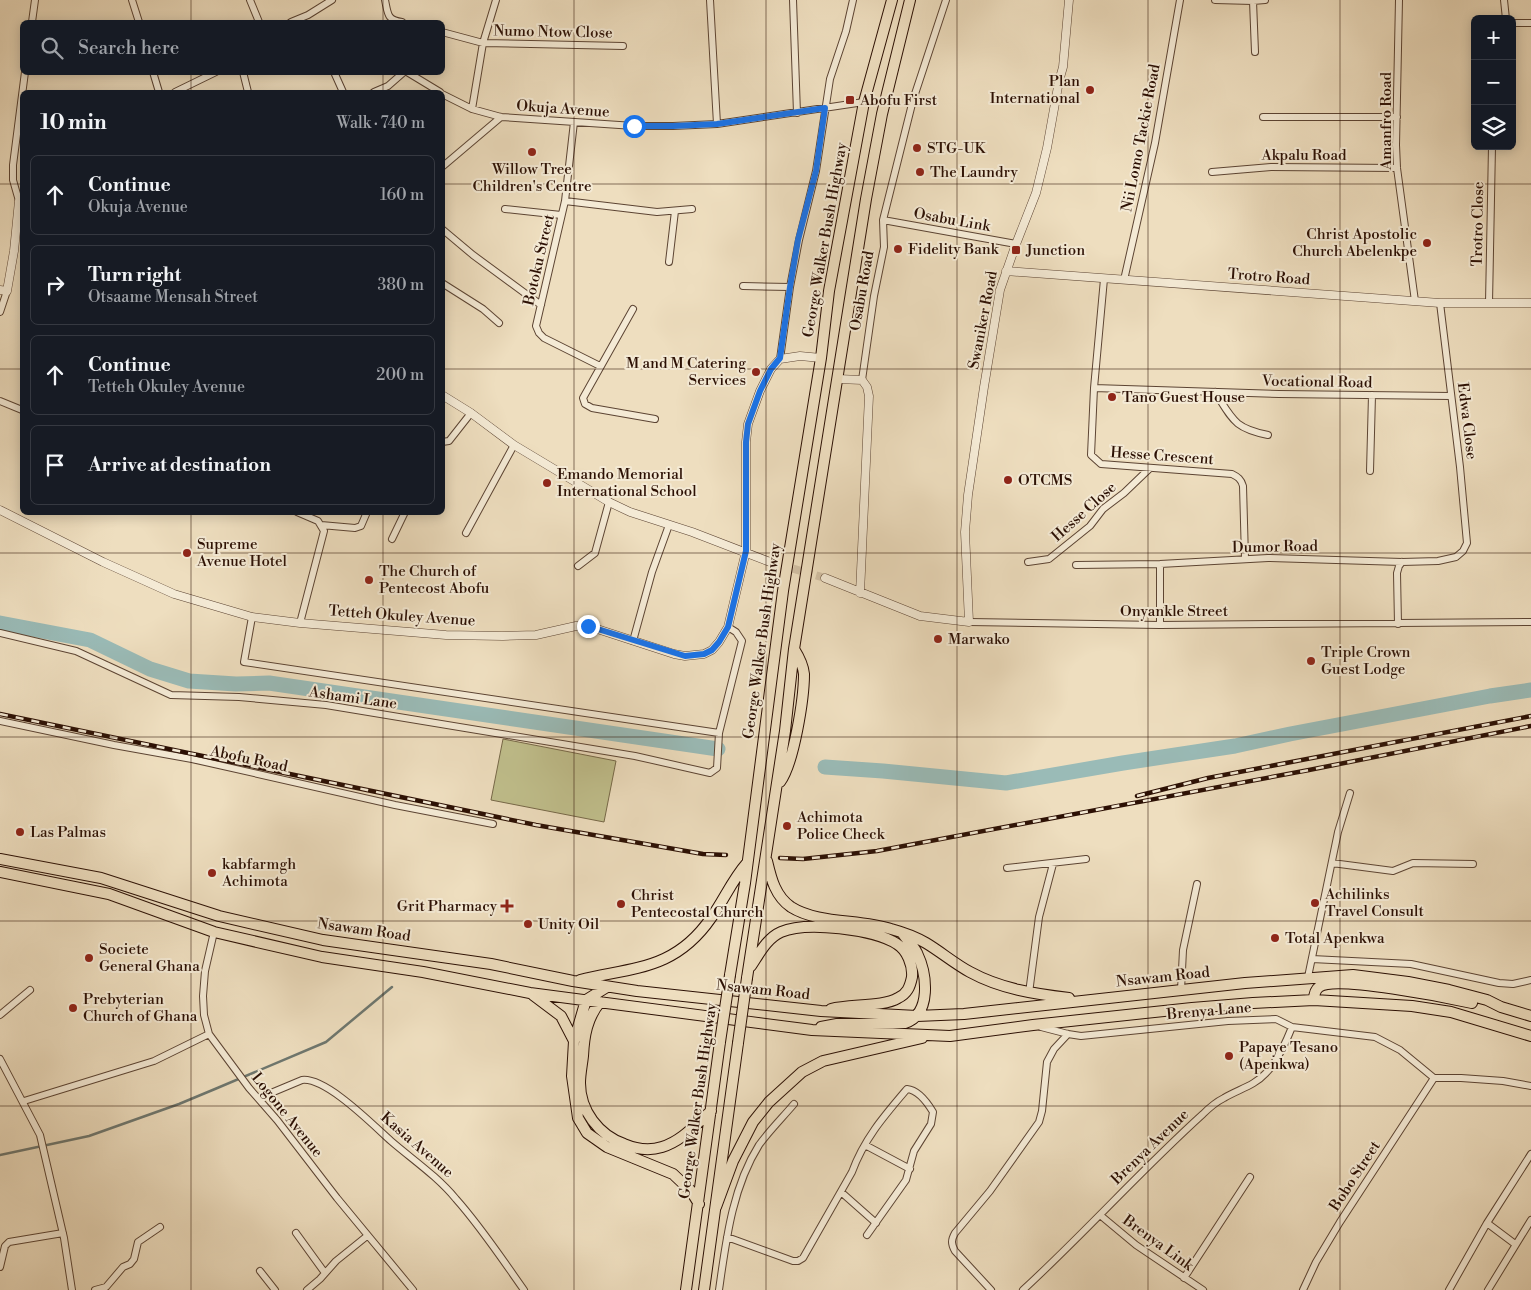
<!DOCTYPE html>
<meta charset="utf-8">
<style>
body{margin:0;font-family:"Libre Bodoni",serif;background:#20242c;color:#f1f3f6}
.controls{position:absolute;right:15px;top:15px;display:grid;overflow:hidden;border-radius:8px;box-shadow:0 2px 12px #0003}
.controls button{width:45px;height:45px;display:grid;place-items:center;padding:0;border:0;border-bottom:1px solid #363941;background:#171b24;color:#f1f3f6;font:25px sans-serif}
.stop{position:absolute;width:15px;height:15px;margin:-11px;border:4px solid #1a73e8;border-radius:50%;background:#fff}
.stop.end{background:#1a73e8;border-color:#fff;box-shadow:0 1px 5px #0008}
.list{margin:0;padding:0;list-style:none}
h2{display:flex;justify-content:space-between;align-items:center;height:65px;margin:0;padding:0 20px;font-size:21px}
h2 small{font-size:16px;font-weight:400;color:#9ea1a6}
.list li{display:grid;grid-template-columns:32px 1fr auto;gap:15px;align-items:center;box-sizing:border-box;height:80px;margin:0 10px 10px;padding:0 10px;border:1px solid #363941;border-radius:8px}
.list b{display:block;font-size:19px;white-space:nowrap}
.list p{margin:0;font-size:16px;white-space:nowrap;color:#9ea1a6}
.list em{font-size:16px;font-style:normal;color:#9ea1a6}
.icon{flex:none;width:28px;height:28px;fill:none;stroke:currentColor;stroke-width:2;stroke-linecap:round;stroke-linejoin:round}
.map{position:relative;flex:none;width:1531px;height:1290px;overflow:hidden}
.search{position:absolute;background:#171b24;box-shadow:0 2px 12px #0003;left:20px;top:20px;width:425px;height:55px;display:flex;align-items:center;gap:12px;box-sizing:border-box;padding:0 18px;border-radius:8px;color:#9ea1a6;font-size:19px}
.panel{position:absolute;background:#171b24;box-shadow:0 2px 12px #0003;left:20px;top:90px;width:425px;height:425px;border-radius:8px}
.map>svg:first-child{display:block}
.green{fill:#c0bf8c;stroke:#766848}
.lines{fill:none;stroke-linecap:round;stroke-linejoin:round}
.stream{stroke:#6e776f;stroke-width:2.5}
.river{stroke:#9abbb7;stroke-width:15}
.tertiary-tunnel{stroke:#d1bfa3;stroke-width:8;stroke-dasharray:8 4;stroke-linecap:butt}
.minor-casing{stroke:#5c4433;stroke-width:8}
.tertiary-casing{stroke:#5c4433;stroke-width:9}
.trunk-casing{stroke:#2c1004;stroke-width:12}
.minor{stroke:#f4ead5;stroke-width:6}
.tertiary{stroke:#f4ead5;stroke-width:8}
.trunk{stroke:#eedebf;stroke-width:10}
.rail-casing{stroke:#2c1004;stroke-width:4.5}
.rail{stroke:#f4ead5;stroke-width:2.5;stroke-dasharray:8;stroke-linecap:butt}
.trunk-bridge-casing{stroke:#2c1004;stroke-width:12;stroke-linecap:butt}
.trunk-bridge{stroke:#eedebf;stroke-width:10}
.route{stroke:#1a73e8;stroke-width:6}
.grid{fill:none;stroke:#2c1004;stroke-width:1;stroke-opacity:0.55}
.poi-dot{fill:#8f2418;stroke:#f4ead5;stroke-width:2}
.labels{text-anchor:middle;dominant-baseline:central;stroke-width:4;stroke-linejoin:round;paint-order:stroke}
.street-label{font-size:15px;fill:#2c1004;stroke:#f4ead5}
.poi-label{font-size:15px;fill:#2c1004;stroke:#f4ead5;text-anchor:start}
</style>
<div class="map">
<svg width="1531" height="1290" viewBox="0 0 1531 1290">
<rect width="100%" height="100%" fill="#eedebf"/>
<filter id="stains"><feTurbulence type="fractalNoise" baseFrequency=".004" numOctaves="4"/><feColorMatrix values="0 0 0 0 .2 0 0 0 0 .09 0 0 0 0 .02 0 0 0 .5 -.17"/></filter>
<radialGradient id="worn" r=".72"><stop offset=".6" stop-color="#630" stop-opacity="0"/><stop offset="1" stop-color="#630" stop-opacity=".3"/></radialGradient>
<!-- green -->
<path class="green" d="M503,739L616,761L604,822L491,800Z"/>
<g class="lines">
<!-- stream -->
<path class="stream" d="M0,1155L89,1136L179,1104L215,1089L326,1042L392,987"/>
<!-- river -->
<path class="river" d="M0,623L90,640L150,669L189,681L236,684L269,683L718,749
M825,767L883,771L1006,783L1123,763L1235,746L1290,734L1490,696L1531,690"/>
<!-- tertiary-tunnel -->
<path class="tertiary-tunnel" d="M770,562L825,578"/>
<defs>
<path id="minor" d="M132,0L139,22
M250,0L259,22
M385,0C388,14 387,20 402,22
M710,0L717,124
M793,0L797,113
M1215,0L1253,1L1265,0
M1399,0L1396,145L1397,168L1415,301
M1504,0L1506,19
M1253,1L1255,52
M32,22L35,0
M291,22L308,15L332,0
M1512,23H1531
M442,32L483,43L623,46
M153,72L159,92
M243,72L248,92
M334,72L343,92
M407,72L440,92
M175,92L216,72
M374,92L388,86L404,72
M442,94L472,109L501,117L634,126H673L717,124L864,102
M472,109L483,43L496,0
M1263,117H1397
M574,122L565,201L536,326L539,333L544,338L600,366
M442,167L501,117
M1212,172L1271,167L1397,168
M19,201L13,180V165L25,72
M565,201L657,212L692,209
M505,209L561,215
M883,220L1016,244
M442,229L473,255L541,305
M669,262L675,211
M1104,279L1094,388L1091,455L1101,464L1232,474C1238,477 1241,479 1243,486L1245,558
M1124,280L1155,143L1180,0
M442,283L483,309L499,323
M743,286L790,287
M1489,303L1492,146
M633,309L583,398L585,404L592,408L655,419
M0,312L7,291
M780,359L790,287L799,240L816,171L830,79L846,31L853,0
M862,380L874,296L884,247L883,220L913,100L946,0
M1094,388L1279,394L1451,396
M1215,392C1233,420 1234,428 1268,435
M0,401L22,410
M442,442L449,441L471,413
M1370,471L1372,395
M297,512L318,521L324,531L300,623
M321,525L355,528L361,526L367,512
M466,533L514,445
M392,539L405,512
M1028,562L1049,559L1090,526L1103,509L1124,493L1149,469
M1160,564V625
M1076,565L1160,564L1268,558L1402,562L1438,561L1456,557L1463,551L1467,543L1460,467L1440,303
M578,566L595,553L609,502
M252,617L244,662L719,733
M969,622L1160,625L1531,622
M1398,624L1397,573L1399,566L1402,562
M0,633L76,651L171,695L239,697L326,705L635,756L710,773L717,768L719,733L742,641L736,632L728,627
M633,641L652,572L669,525
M0,721L114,745L192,759L395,805L493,824
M1332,863L1393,871L1413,863L1473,864
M1007,868L1086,859
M214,932L205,971L203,996L204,1015L209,1034L249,1088L277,1120L337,1198L413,1290
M1312,959L1411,964L1499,983L1513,984L1531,980
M1308,977L1338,832L1350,793
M1181,990L1183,950L1197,884
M1029,993L1039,917L1053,864
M0,1015L30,990
M1041,1027L1068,1034L1081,1036L1228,1021L1276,1019L1292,1027L1375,1037L1400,1050L1434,1078H1461L1503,1081L1531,1086
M0,1059L40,1135L64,1238L72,1290
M259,1098L302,1080C326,1077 373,1125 391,1141C413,1160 437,1176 456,1199C481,1227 502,1259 524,1290
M24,1101L154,1061L209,1034
M865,1145L910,1169
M841,1192L876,1223
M1100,1215L1136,1245L1203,1290
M1487,1223L1515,1244
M296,1233L325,1273
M727,1237L793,1261H798L803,1258L852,1172C864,1139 884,1116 907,1089C918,1090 927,1102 933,1112L931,1124L914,1151L906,1180L867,1235
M0,1267L5,1246L9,1242L63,1233
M260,1271L275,1290
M1184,1278L1250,1177
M95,1290L106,1287L123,1267L130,1264L134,1259L138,1242L160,1227
M307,1290L320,1279L336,1261L367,1236
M719,1290C726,1241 732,1188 759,1145C769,1131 783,1117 794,1104
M991,1290L955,1251C951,1244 951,1240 955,1233L990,1191L1039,1122L1042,1111L1047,1062L1054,1049L1068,1034
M1023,1290C1085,1233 1141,1170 1203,1114C1209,1108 1216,1102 1224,1098C1239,1089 1254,1086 1266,1073C1278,1061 1286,1042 1292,1027
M1303,1290L1316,1262L1340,1222L1434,1078
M1449,1290L1487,1223L1531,1154
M1488,1290L1531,1220"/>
<path id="tertiary" d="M1006,271L1440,303H1531
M0,290L7,291L14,251L19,201L22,198
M838,379L862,380L867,387L869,396L860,593
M442,395L471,413L514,445L609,502L630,512L692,532L770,562
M0,510L103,562L174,594L252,617L300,623L446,635L503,636L536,635L576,626H588L674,654L685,656L704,654L712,650L719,642L728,627L746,551V442L748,424L760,391L771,369L780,359L800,356L821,358
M825,578L920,616L969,622L965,532L968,495L984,387L1000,290L1016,244L1036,193L1047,148L1059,81L1063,67L1069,0"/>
<path id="trunk" d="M780,782C794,763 804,698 804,674C803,664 799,657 794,649
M0,859L101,878L219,916L323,940L491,964L573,981L637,991L821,1011L917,1016L964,1014L1245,983L1353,975L1408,982L1449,990L1487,1000L1501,1007L1531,1016
M767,861C771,878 775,896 791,907C818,924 859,919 891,929C902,932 916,937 926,943C941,952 955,964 970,972C1001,989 1035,994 1069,998
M0,872L109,894L214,932L322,957L423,972L530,993L812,1030L950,1036L1033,1025L1192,1008L1253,1003L1314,1000L1412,1006L1451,1012L1531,1036
M751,966C759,954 767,938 781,932C806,921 874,929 897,944C907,950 913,965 912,977C910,987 907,994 898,998C883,1007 850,1004 831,1009
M730,975L745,883L783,591L821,358L829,291L864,102L892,0
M747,978L785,731L794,649L866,199L882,114L910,0
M580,980C634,967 675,970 711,918C724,900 732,880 747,863
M607,987L586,1000L574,1041L572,1076L578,1118L587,1133L607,1147L673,1174L691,1191L699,1204
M533,995L561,1016L574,1041
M1314,1000C1314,995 1315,990 1319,987C1335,975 1449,998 1472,1003
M600,1002C587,1018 584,1036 583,1056C582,1065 580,1074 580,1083C580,1111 599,1135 624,1144C636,1149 649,1151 662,1147C682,1141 696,1124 711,1111
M821,1027L837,1024L905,1023C932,1014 927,974 917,953C914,946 907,940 903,934
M716,1207L733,1161L753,1122L769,1102L802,1072L823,1061L922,1038
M686,1290L720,1042
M704,1290L738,1043"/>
</defs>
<!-- minor casing -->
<use href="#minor" class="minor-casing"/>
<!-- tertiary casing -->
<use href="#tertiary" class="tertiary-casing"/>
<!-- trunk casing -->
<use href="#trunk" class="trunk-casing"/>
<!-- minor -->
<use href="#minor" class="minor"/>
<!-- tertiary -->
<use href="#tertiary" class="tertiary"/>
<!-- trunk -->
<use href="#trunk" class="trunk"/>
<defs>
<path id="rail" d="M0,714L536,825L703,854L726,855
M1137,796L1208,778L1531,716
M780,858L803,859L877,851L1309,770L1531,726"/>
</defs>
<!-- rail casing -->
<use href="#rail" class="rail-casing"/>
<!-- rail -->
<use href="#rail" class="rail"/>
<defs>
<path id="trunk-bridge" d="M720,1042L730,975
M738,1043L747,978"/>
</defs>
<!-- trunk-bridge casing -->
<use href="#trunk-bridge" class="trunk-bridge-casing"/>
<!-- trunk-bridge -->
<use href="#trunk-bridge" class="trunk-bridge"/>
</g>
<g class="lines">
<!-- route -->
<path class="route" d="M588,626L685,656L704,654L712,650L719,642L728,627L746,551V442L748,424L760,391L771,369L780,358L790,287L798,240L816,171L825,108L717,124L673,126H634"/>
</g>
<!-- grid -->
<path class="grid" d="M191,0V22M383,0V22M574,0V1290M766,0V1290M957,0V1290M1148,0V1290M1340,0V1290M191,72V92M383,72V92M0,184H22M442,184H1531M0,369H22M442,369H1531M191,512V1290M383,512V1290M0,553H1531M0,737H1531M0,921H1531M0,1106H1531"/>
<!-- markers -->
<g class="poi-dot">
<circle cx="1090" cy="90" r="5"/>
<rect x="845" y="95" width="10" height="10" rx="2.5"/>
<circle cx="917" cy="148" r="5"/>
<circle cx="532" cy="152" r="5"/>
<circle cx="920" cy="172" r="5"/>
<circle cx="1427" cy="243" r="5"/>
<circle cx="898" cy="249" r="5"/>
<rect x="1011" y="245" width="10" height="10" rx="2.5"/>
<circle cx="756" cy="372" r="5"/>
<circle cx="1112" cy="397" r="5"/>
<circle cx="1008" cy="480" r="5"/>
<circle cx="547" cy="483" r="5"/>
<circle cx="187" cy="553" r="5"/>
<circle cx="369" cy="580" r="5"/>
<circle cx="938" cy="639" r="5"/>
<circle cx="1311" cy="661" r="5"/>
<circle cx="787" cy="826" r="5"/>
<circle cx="20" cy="832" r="5"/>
<circle cx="212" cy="873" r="5"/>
<circle cx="1315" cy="903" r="5"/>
<circle cx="621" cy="904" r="5"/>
<path d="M504.5 898.5h5v5h5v5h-5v5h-5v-5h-5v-5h5z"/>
<circle cx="528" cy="924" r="5"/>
<circle cx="1275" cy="938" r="5"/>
<circle cx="89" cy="958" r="5"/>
<circle cx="73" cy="1008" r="5"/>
<circle cx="1229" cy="1056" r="5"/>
</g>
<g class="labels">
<!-- street labels -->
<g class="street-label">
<text transform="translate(553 32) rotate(1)">Numo Ntow Close</text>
<text transform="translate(563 109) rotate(4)">Okuja Avenue</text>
<text transform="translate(1386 121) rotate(-90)">Amanfro Road</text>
<text transform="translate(1141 138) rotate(-79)">Nii Lomo Tackie Road</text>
<text x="1304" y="155">Akpalu Road</text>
<text transform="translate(952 220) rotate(10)">Osabu Link</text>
<text transform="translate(1478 224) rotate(-89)">Trotro Close</text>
<text transform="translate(825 240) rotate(-80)">George Walker Bush Highway</text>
<text transform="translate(539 260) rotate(-77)">Botoku Street</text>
<text transform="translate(1269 277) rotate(4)">Trotro Road</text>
<text transform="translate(862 291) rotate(-80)">Osabu Road</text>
<text transform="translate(983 320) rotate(-79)">Swaniker Road</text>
<text transform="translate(1317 382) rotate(1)">Vocational Road</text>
<text transform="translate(1467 421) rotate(83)">Edwa Close</text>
<text transform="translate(1162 456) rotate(4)">Hesse Crescent</text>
<text transform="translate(1084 512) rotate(-42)">Hesse Close</text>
<text transform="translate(1275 547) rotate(-1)">Dumor Road</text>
<text x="1174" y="611">Onyankle Street</text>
<text transform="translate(402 616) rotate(4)">Tetteh Okuley Avenue</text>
<text transform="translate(762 641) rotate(-82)">George Walker Bush Highway</text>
<text transform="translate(353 698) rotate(8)">Ashami Lane</text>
<text transform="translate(249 759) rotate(12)">Abofu Road</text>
<text transform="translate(364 930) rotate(8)">Nsawam Road</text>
<text transform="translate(1163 977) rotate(-6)">Nsawam Road</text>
<text transform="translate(763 990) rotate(6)">Nsawam Road</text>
<text transform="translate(1209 1011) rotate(-5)">Brenya Lane</text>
<text transform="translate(698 1101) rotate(-82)">George Walker Bush Highway</text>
<text transform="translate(287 1115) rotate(51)">Logone Avenue</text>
<text transform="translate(417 1145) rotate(41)">Kasia Avenue</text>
<text transform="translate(1150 1147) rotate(-44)">Brenya Avenue</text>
<text transform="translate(1355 1176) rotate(-57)">Bobo Street</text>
<text transform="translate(1158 1243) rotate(36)">Brenya Link</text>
</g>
<!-- poi labels -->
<g class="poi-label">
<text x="1080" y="81" text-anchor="end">Plan<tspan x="1080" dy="17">International</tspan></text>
<text x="860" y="100">Abofu First</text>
<text x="927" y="148">STG-UK</text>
<text x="532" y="169" text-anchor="middle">Willow Tree<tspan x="532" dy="17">Children's Centre</tspan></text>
<text x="930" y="172">The Laundry</text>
<text x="1417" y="234" text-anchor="end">Christ Apostolic<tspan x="1417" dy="17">Church Abelenkpe</tspan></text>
<text x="908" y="249">Fidelity Bank</text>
<text x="1026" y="250">Junction</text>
<text x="746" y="363" text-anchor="end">M and M Catering<tspan x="746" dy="17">Services</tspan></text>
<text x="1122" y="397">Tano Guest House</text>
<text x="557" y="474">Emando Memorial<tspan x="557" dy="17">International School</tspan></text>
<text x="1018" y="480">OTCMS</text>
<text x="197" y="544">Supreme<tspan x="197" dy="17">Avenue Hotel</tspan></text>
<text x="379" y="571">The Church of<tspan x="379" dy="17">Pentecost Abofu</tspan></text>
<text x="948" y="639">Marwako</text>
<text x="1321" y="652">Triple Crown<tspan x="1321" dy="17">Guest Lodge</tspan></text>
<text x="797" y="817">Achimota<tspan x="797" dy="17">Police Check</tspan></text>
<text x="30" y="832">Las Palmas</text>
<text x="222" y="864">kabfarmgh<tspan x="222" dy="17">Achimota</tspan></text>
<text x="1325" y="894">Achilinks<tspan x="1325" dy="17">Travel Consult</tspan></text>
<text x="631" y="895">Christ<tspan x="631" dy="17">Pentecostal Church</tspan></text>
<text x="497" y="906" text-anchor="end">Grit Pharmacy</text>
<text x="538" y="924">Unity Oil</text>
<text x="1285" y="938">Total Apenkwa</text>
<text x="99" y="949">Societe<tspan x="99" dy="17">General Ghana</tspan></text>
<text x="83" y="999">Prebyterian<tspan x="83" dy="17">Church of Ghana</tspan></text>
<text x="1239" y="1047">Papaye Tesano<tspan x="1239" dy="17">(Apenkwa)</tspan></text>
</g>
</g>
<rect width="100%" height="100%" filter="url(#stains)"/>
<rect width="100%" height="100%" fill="url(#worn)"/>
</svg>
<div class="controls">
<button>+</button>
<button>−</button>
<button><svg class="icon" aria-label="layers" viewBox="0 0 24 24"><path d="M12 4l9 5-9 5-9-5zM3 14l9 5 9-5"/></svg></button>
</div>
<div class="stop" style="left:634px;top:126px"></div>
<div class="stop end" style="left:588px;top:626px"></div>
<div class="search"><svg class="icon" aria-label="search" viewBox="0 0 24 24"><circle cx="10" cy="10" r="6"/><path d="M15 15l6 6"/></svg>Search here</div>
<section class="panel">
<h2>10 min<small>Walk · 740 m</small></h2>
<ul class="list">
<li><svg class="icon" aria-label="ahead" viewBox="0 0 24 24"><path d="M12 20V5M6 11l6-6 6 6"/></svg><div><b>Continue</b><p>Okuja Avenue</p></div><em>160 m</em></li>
<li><svg class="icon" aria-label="right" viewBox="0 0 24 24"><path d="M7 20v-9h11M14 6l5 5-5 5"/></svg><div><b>Turn right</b><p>Otsaame Mensah Street</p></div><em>380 m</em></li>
<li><svg class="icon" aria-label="ahead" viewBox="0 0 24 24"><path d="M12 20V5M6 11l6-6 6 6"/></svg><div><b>Continue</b><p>Tetteh Okuley Avenue</p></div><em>200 m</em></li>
<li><svg class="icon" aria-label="arrive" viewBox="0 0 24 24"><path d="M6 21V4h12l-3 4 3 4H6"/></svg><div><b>Arrive at destination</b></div></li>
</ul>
</section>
</div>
